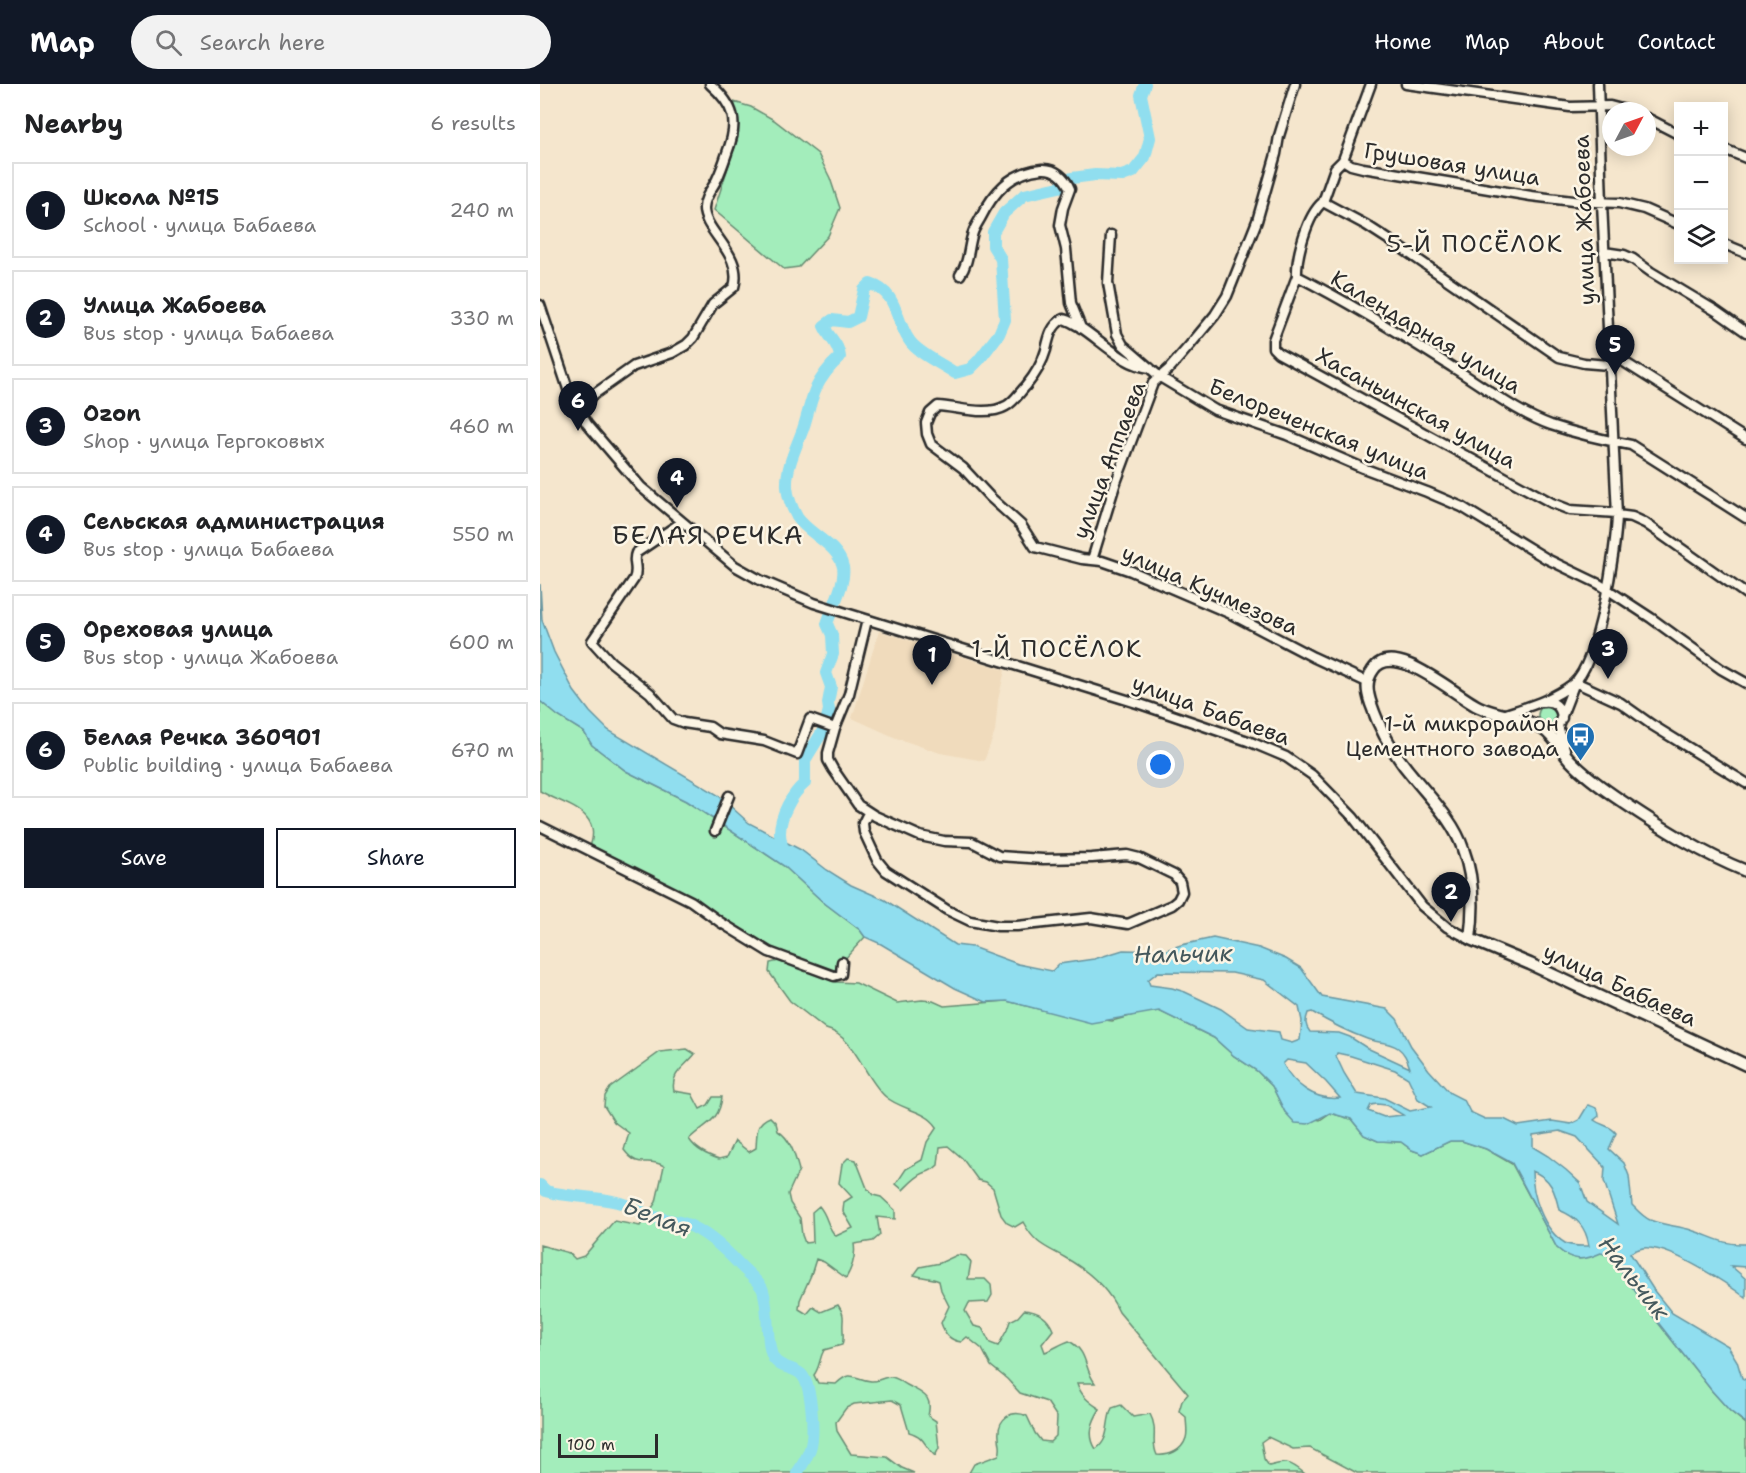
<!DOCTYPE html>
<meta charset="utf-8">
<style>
body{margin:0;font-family:"Shantell Sans",sans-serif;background:#f2f2f2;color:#202124}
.controls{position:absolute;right:18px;top:18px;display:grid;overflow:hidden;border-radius:0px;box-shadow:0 3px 15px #0003}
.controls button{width:54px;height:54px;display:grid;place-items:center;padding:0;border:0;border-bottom:2px solid #e0e0e0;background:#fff;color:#202124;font:30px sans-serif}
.compass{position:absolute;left:1062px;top:18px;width:54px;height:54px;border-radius:50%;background:#fff;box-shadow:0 3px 15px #0003;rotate:49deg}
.scale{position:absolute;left:18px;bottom:15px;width:100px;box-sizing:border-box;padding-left:6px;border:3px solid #2b2b2b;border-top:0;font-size:16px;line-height:21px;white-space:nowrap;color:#2b2b2b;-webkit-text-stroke:4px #fcf5e5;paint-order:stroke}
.you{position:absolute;left:621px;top:681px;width:21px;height:21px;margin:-15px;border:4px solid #fff;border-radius:50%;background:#1a73e8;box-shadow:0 0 0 9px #1a73e833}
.badge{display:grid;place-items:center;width:39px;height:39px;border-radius:50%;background:#111827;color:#fff;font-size:20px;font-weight:700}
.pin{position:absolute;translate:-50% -50px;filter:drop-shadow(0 2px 3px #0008)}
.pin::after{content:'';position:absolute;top:32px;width:21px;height:18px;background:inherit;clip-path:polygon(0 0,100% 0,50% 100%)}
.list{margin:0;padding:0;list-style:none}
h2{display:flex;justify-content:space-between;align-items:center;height:78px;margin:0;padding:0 24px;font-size:26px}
h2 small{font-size:20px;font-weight:400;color:#757577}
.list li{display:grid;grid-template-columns:39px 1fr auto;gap:18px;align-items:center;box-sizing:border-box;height:96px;margin:0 12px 12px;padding:0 12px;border:2px solid #e0e0e0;border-radius:0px}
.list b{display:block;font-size:22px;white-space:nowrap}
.list p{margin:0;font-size:20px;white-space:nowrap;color:#757577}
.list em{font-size:20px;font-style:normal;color:#757577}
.actions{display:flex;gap:12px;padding:18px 24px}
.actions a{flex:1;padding:14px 0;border:2px solid #111827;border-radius:0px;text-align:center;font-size:21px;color:#111827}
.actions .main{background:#111827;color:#fff}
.icon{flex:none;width:33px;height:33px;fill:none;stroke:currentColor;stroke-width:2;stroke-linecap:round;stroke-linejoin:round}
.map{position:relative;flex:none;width:1206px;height:1389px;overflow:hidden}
header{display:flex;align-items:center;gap:36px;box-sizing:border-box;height:84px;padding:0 30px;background:#111827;color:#fff}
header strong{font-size:28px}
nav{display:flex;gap:33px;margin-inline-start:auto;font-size:21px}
.search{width:420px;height:54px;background:#f2f2f2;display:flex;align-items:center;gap:15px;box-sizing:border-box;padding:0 21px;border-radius:33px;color:#757577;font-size:22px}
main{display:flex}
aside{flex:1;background:#fff}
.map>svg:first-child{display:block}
.built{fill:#f0dbbc}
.green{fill:#a3edbb;stroke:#678c73;stroke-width:1.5}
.water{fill:#90deef;stroke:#6896a1;stroke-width:1.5;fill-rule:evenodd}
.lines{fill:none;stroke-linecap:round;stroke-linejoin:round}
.river{stroke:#90deef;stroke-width:12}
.street-casing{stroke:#2b2b2b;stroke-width:13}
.secondary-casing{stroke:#2b2b2b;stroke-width:15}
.street{stroke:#fcf5e5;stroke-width:8}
.secondary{stroke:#fcf5e5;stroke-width:10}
.labels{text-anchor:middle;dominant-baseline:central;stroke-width:5;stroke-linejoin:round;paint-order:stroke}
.street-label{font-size:22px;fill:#2b2b2b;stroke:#fcf5e5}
.poi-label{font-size:22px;fill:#2b2b2b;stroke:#fcf5e5;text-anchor:end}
.neighbourhood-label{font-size:24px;letter-spacing:1.5px;fill:#2b2b2b;stroke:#fcf5e5}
.water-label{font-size:24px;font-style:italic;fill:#44585c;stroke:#fcf5e5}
.quarter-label{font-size:26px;letter-spacing:1.5px;fill:#2b2b2b;stroke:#fcf5e5}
</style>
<header>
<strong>Map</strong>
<div class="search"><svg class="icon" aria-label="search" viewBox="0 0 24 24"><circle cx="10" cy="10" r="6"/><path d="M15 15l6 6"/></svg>Search here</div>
<nav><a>Home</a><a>Map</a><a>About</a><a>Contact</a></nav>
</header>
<main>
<aside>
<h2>Nearby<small>6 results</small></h2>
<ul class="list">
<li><span class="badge">1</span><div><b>Школа №15</b><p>School · улица Бабаева</p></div><em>240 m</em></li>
<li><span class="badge">2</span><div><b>Улица Жабоева</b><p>Bus stop · улица Бабаева</p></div><em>330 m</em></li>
<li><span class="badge">3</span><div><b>Ozon</b><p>Shop · улица Гергоковых</p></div><em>460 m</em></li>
<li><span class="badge">4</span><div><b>Сельская администрация</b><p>Bus stop · улица Бабаева</p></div><em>550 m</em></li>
<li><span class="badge">5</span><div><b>Ореховая улица</b><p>Bus stop · улица Жабоева</p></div><em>600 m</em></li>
<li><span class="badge">6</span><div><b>Белая Речка 360901</b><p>Public building · улица Бабаева</p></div><em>670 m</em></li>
</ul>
<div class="actions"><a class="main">Save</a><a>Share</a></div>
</aside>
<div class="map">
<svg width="1206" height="1389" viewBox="0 0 1206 1389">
<rect width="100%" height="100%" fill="#f5e6cd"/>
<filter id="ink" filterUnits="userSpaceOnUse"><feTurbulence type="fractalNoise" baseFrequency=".0167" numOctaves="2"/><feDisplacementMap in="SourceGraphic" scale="12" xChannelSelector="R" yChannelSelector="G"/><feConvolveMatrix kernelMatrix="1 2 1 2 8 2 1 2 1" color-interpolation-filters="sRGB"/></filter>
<g filter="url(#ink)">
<!-- built -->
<path class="built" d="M339,547L465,586L458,616L455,648L444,677L400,669L356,654L312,634Z"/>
<!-- green -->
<path class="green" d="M194,18L211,23L234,36L278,70L290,94L300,124L288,152L259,183L244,185L174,126L198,53L199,39Z
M0,617L18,632L44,648L52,661L86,687L146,717L244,782L283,818L320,846L325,853L302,878L301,890L237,870L49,765C65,727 25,722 0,707Z
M998 631a10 10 0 1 1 20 0a10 10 0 1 1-20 0Z
M239,877L276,887L296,898L316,899L357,919L382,916L393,917L404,922L467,917L507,927L572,937L601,929L619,927L674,954L694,972L717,987L732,1002L745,1028L780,1036L790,1029L811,1035L824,1051L838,1057L861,1058L872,1066L883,1070L910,1057H922L946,1065L972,1080L1017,1164C1033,1178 1043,1177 1061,1168L1071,1172L1109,1227L1172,1307L1190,1327L1206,1340V1389H817L770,1364L753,1365L728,1353L721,1358L724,1375L729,1382C747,1377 749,1377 764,1389H429L434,1380L459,1371C462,1363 459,1361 459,1353C457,1334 472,1325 487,1332L495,1349L501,1357L510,1358L516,1352L517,1333L507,1318L480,1309L467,1295L451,1282L442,1265L427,1253L421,1258C409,1256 405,1250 401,1239L409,1222L401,1206L399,1197C391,1193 383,1194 374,1191L380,1183L400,1179L417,1171L426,1172L431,1178L428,1195H445L451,1201L452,1211L448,1218L429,1219L425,1227L434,1242L442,1244L450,1259L458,1262L467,1246L470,1237L478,1233L484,1226C497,1227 508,1233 513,1246L502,1260L505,1268C514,1265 520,1260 529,1257C549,1268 543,1283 555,1299H537C541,1312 549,1318 560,1325C552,1338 547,1351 556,1365C571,1354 565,1339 572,1324L581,1321L593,1333L610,1330C619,1347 610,1357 617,1371C629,1372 642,1367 646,1354C648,1348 646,1339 646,1333L639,1327L642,1317L648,1310L579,1228C568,1204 547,1186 524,1173C504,1162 495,1160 483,1138L475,1143L467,1139L461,1131L453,1104L446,1098L438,1096L422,1074L408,1062L400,1063L398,1081C393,1087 391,1086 384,1089C376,1092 369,1100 363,1106L356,1100L366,1085L382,1076L387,1058L397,1043C386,1026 361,1026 346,1013C324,994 315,952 286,945L250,917L229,888L230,879Z
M147,965L155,970C145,983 130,989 134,1007L152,1010L160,1025L168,1021L173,1013H182C179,1039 165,1039 149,1055C156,1066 167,1071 179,1075L187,1073L195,1057L209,1068L216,1064C217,1050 215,1039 230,1033L236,1039L238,1047C251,1055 255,1072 259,1086L248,1110L250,1119L260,1134L262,1151L265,1159L273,1158L272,1128L279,1122C288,1132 287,1144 296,1152L313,1144L303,1127L304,1118L312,1113L299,1099L302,1080L308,1074L316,1076L327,1104L333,1111L341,1113L355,1126V1135L337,1133L340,1151L333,1157L314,1160C316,1172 312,1184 306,1194L284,1178L276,1175L271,1191L260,1216L259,1225L267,1230L273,1223L281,1228L298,1221C306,1233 302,1234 303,1246C303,1253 304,1255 302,1261L284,1266C279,1275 280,1283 274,1291L278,1299L296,1300C312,1285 313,1295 331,1297C337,1298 343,1293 350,1293C357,1293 361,1298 367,1301C383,1310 393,1311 388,1332L396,1337L399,1364L395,1372C383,1361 386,1353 369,1348L361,1321L352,1316L314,1320L306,1324L296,1338L297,1347L311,1370L347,1373L362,1384L374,1389H0V1161L29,1169L35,1175L44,1172L74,1137L100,1142L116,1118L124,1082C106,1072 100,1087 84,1066L89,1049L74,1038L64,1022L65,1012L70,1004L120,968Z"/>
<!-- water -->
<path class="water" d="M0,500L2,536L14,568L34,607L50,628L68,646L178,711L209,739L261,766L287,786L311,801L345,816L415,861L432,863L478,880L512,887L519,880L554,875L583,866L623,867L641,861L673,854L719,864L746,875L761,884L782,913L847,925L857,935L871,962L889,986L910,1009L924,1016L930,1028L945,1035H964L978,1042L1012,1037L1031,1040L1039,1036L1048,1021C1055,1023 1059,1024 1059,1032L1054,1036C1062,1042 1070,1041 1076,1049L1069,1065L1084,1079L1089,1092L1092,1121C1097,1126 1103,1133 1110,1136C1123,1141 1137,1142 1151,1146C1173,1153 1182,1161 1206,1160V1183L1191,1182L1206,1195V1214C1185,1198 1134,1165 1109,1164C1102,1163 1096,1166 1090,1169L1115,1208L1132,1229L1188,1262L1197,1277L1202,1294L1206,1296V1339L1190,1327L1172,1307L1109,1227L1071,1172L1061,1169C1043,1177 1033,1178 1017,1164L972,1079L946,1065L922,1057H910L883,1070L872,1066L861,1058L838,1057L824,1051L811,1035L790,1029L768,1040L755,1039L745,1028L732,1002L717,987L694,972L674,954L619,927L551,939L467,917L446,918L415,904L341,860L325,853L320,846L283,818L244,782L146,717L86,687L52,661L44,648L18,632L0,617ZM618,888L692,889L724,896L759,923L762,937L760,956L752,959L741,956L739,948L708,944L681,925L645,908L632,904L610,901L608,896ZM772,928C790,939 808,948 827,955C837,959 848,957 858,964C865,969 867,976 870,984L827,964L810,953L799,949L770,948C765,942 765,937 768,929ZM797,969L811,972L855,986L868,994L878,1015L891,1023L870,1027L844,1014L817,1010L804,989L796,972ZM747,976L766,979L786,998L800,1014C775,1017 754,1001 743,980ZM837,1020L846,1021L863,1031L844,1033L828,1027L831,1021ZM1020,1047L1037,1053L1065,1083L1064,1097L1078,1140L1047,1118L1040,1099L1026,1086L1008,1072L993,1063V1051ZM992,1087C1011,1094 1015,1107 1019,1126C1036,1133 1046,1142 1049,1162C1040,1162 1033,1163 1025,1159C1003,1146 992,1111 992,1087Z"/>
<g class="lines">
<!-- river -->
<path class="river" d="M244,772C243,765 240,756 240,749C240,731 252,710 265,699V676L284,645L289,626L288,619L291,603L286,589L293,570L292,551L287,540C292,523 306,499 303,483C298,460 269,451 257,433C252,424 248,414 247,403C246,383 256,364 263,345C267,333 270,319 275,306C281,293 290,282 300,273C299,260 289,254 284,242L292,236L308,238L318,233L324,206L330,200C358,208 355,236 369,256C377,269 402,280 415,289L430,285L439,276L459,250L465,236L461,175L453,162V148L464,129L484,111L519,103L532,94L555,91L582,92L593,88L605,73L610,54L601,11L605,0
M0,1101L6,1107L14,1109C35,1113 57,1113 77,1118C90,1121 99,1127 111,1132C122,1136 135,1136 146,1140C167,1148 185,1165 200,1181C207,1188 217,1196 222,1204C230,1221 225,1263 234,1275C240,1284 253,1283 261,1290C272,1300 275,1351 270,1365C267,1373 262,1382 257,1389"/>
<defs>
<path id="street" d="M831,0L803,76L795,84L783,118L826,141L857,161L1019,273L1044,279L1069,281
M866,0L1030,23L1070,22L1089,27
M1107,34L1138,50
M1184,65L1206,74
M803,76L811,81L823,84L991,112L1033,117L1079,119L1104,125L1138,140
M783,118C767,131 756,173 757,192C810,219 862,251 912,283C945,303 975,328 1011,341C1038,350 1064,356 1091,361L1206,434
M571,151L568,199L577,250L583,261L620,293L675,326L747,351L823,384L887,408L922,423L1007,475L1059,500L1111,534L1181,585L1206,599
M1184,160L1206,169
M1064,168L1084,171L1093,175L1111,188L1176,227L1206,248
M420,191C429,178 428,166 432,152C433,146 437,140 440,135C453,109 470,88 502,85C515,84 525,93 530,105L523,124L520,141L526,165L531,219L541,244
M757,192L733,256V264L738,269L1012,419L1030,426L1077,429
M0,221L30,311L47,340L101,403L195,482L220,496L274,519L600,620L708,657L746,673L772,691L813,733L882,822L907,843L930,855
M1069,274L1084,278L1206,355
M610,284C583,281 562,257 540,243C534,240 529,236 523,235C511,242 509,253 506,266C502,280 495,291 486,302C480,308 474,318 466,322C447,333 418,323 398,322L390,329L386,339L387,350L391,360L423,384L450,413L481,441L495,463L542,475L562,477L591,487L689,529L773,573L827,598
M36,323L94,282L132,269L146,261L153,254L173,220L194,203C204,170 163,147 164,124C164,113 173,104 177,95C181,87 184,78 187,69C199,38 195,22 170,0
M1077,431L1092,433L1105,439L1206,510
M142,438L96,469C92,478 99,484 94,495L52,557L71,578L110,609L133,635L144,639L170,643L180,650L224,657L257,670L270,635L295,644
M552,476L575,401L613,299L629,285L650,261L675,231L687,212L717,137L736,70L739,52L755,0
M327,536L309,610L295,644L288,669V676L293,685L318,721L335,732L380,752L404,757L432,758L459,772L503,775L552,774L587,771L599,774L634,791L640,798L642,808L638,816L632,821L588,840L551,834L477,842H458L430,837L407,826L346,787L337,776L324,748L323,739L328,729
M1035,598L1081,619L1112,641L1206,699
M1003,618C1014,617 1021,622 1022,634
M966,630C990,622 1012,616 1033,600C1059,578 1076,466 1077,431L1062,119L1058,0
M1025,665L1018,642L1035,598
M0,742L151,817L180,838L229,868L294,892L301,890L302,878
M175,747L189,712"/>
<path id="secondary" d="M1206,787C1163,770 1122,744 1083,718C1065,706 1045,692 1030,676C1021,666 1014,652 1003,645C983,632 960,633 939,623C917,613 853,554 833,586C825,597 827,608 831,620C840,647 856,673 875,695C893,717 914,738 923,765C934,794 934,826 930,855L990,880L1206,981"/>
</defs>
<!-- street casing -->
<use href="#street" class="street-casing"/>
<!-- secondary casing -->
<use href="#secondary" class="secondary-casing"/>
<!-- street -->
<use href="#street" class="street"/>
<!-- secondary -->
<use href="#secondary" class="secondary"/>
</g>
</g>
<!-- icons -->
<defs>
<symbol id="bus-pin" viewBox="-11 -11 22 30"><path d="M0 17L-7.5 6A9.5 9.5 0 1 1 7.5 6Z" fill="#1f6fb2" stroke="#fcf5e5"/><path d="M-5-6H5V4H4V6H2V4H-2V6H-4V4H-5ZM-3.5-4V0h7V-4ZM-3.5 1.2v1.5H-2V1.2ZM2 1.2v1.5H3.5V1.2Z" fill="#fff"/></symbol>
</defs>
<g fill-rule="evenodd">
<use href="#bus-pin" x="1024" y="636" width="33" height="45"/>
</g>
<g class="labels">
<!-- street labels -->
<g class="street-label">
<text transform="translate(912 80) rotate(9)">Грушовая улица</text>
<text transform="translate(1044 136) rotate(-92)">улица Жабоева</text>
<text transform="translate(886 248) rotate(31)">Календарная улица</text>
<text transform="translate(876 324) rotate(29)">Хасаньинская улица</text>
<text transform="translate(779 345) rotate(22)">Белореченская улица</text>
<text transform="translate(569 376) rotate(-69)">улица Аппаева</text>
<text transform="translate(670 506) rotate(24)">улица Кучмезова</text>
<text transform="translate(671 626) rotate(20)">улица Бабаева</text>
<text transform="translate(1080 901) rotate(25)">улица Бабаева</text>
</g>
<!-- poi labels -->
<g class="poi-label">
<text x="1019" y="639">1-й микрорайон<tspan x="1019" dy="25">Цементного завода</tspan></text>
</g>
<!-- neighbourhood labels -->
<g class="neighbourhood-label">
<text x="935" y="160">5-Й ПОСЁЛОК</text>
<text x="517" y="565">1-Й ПОСЁЛОК</text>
</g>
<!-- water labels -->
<g class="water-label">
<text transform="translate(643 870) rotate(-1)">Нальчик</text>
<text transform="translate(117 1133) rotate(21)">Белая</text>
<text transform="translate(1094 1194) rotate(52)">Нальчик</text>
</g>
<!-- quarter labels -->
<g class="quarter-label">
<text x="168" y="450">БЕЛАЯ РЕЧКА</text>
</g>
</g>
</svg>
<div class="controls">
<button>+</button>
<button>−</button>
<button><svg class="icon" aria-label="layers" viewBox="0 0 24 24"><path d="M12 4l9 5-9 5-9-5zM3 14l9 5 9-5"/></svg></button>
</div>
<svg class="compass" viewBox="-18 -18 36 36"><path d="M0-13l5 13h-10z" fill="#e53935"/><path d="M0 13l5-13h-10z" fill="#757577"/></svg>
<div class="scale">100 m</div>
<div class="you"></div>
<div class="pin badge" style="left:392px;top:601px">1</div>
<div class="pin badge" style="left:911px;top:838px">2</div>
<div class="pin badge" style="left:1068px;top:595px">3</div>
<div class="pin badge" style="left:137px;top:424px">4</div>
<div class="pin badge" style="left:1075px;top:291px">5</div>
<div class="pin badge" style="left:38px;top:347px">6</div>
</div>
</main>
